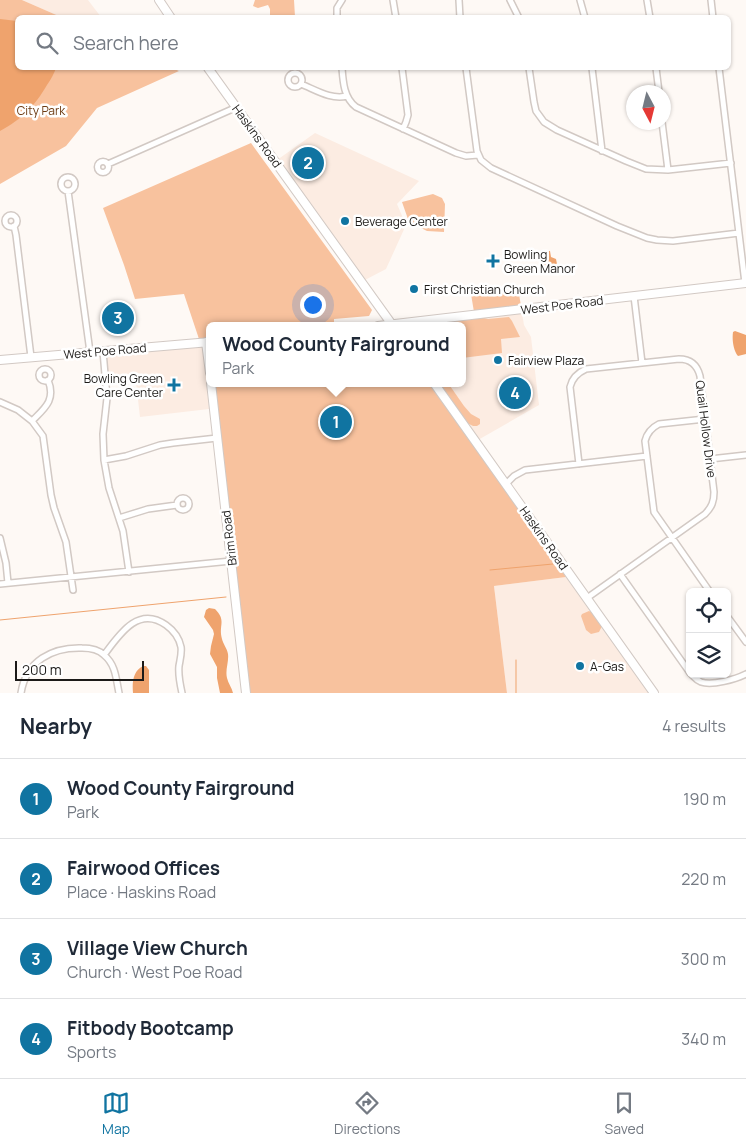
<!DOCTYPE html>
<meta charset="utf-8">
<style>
body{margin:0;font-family:Manrope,sans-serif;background:#f6f6f7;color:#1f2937}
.controls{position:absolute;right:15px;bottom:15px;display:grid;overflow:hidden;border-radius:8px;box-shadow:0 1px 4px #0004}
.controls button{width:45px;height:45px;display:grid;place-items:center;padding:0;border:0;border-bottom:1px solid #e0e1e3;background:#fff;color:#1f2937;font:25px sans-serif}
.compass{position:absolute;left:626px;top:85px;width:45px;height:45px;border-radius:50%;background:#fff;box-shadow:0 1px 4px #0004;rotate:173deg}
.scale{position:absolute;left:15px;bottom:12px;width:129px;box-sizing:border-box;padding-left:5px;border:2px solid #1c1a18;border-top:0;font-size:14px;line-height:18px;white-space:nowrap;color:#1c1a18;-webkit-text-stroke:4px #fff;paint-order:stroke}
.you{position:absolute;left:312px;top:304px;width:18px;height:18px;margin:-12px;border:4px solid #fff;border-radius:50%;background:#1a73e8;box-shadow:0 0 0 8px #1a73e833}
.badge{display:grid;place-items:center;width:32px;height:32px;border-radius:50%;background:#1074a1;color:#fff;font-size:16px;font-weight:700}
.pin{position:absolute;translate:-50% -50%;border:2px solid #fff;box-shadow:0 1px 5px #0006}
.popup{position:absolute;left:206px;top:322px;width:260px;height:65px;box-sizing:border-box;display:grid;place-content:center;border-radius:8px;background:#fff;filter:drop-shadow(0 1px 4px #0005);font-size:16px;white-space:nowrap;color:#747a83}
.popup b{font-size:19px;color:#1f2937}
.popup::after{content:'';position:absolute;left:50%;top:100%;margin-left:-10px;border:10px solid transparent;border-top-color:#fff}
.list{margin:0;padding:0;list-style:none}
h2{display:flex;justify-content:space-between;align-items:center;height:65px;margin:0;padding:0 20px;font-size:21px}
h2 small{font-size:16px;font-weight:400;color:#747a83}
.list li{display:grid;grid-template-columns:32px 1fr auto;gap:15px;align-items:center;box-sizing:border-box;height:80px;padding:0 20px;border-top:1px solid #e0e1e3}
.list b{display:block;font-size:19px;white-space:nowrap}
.list p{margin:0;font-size:16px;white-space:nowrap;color:#747a83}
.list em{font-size:16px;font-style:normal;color:#747a83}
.icon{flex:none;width:28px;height:28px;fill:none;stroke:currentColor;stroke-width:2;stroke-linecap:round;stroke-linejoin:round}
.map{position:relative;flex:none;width:746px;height:693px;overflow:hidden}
.search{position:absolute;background:#fff;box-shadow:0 1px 4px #0004;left:15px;right:15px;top:15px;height:55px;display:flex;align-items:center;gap:12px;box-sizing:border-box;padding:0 18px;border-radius:8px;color:#747a83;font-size:19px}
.sheet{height:385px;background:#fff}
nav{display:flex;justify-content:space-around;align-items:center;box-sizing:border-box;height:70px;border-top:1px solid #e0e1e3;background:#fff;font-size:14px;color:#747a83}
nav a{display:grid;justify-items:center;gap:2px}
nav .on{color:#1074a1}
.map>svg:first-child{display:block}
.built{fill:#fcece2}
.green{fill:#f8c29e}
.water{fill:#efa36d}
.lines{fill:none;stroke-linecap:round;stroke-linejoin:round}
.stream{stroke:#efa36d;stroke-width:1}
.street-casing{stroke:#d2c9c4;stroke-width:8}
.secondary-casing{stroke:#d2c9c4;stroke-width:10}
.street{stroke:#fff;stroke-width:5}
.secondary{stroke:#fff;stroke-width:8}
.poi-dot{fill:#1074a1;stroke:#fff;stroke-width:2}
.labels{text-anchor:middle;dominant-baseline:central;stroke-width:5;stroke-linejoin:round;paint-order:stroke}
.park-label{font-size:12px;fill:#6d3c14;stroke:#fff}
.street-label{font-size:12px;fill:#1c1a18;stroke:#fff}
.poi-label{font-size:12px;fill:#1c1a18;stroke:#fff;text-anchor:start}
</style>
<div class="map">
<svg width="746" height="693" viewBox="0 0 746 693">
<rect width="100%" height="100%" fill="#fef9f5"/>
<!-- built -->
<path class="built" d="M22,0H88L101,17H61Z
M315,133L419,181L397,204L406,225L386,269L363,281L277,160Z
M522,313L524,325L531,337L539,405L478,440L437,383H462V326H396Z
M203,346L209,409L140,417L136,382L104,385L101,354Z
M566,577L649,693H507L494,586Z"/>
<!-- green -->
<path class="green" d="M0,0H22L61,17L18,18V68H172L179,71L97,108L66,146L0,184Z
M255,0H294L295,17H270V9L268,5L258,8L253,6Z
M251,143L372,310L369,316L334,319V326H210V373L206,342L199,339L184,294L135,299L124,265L103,208Z
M433,194L442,198L445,204L444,232L427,231L409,222L402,202Z
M516,288H518L521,306L474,312L471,294L473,293V296L513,291Z
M480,317L488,319L509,317L512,321L520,337L501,339L502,353L462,358V326H415Z
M211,383H430L566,577L494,586L507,693H246Z
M438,383H448L464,406L471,414L480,419V424L477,426H473L467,423Z
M589,611L593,613L602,626L599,632L591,634L586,630L581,616L582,614Z"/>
<!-- water -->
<path class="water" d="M0,19L17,21L18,68H56C54,74 51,79 47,85C34,107 22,119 0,131Z
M544,251H550L551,257L556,259L557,264L554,268L545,272L542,270V266L545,262L542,254Z
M735,331L746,335V354L738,356C733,350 732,339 733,332Z
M209,608L215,609C227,621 218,625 222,639C223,644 227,648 228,654C229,662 225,670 227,678C228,683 232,688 233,693H220L217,678V667L210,654L211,646L214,634L213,630L204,617L206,610Z
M143,666H146L149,670V693H133C132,682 133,671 143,666Z"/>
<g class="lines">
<!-- stream -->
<path class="stream" d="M490,570L553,564
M0,620L226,597
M516,660V693"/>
<defs>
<path id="street" d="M393,0L396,18
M459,0L460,18
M510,0L519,18
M580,0L585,18
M647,0L650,18
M711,0L713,18
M337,18V8L342,0
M342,68C343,82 344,98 356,107L456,153L466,156L478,155
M402,68L408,115L406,122L403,129
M466,68L477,151L481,160L491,168L617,226L647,238L657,240L673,241L739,233
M529,68L534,102L536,111L544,122L557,130L626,161L646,169L668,170L731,163
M592,68L602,151
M656,68L659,92
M719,68L745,283
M288 80a7 7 0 1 1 14 0a7 7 0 1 1-14 0Z
M301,84C316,90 331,100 347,96
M662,122L668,170
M97.5 167a5.5 5.5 0 1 1 11 0a5.5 5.5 0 1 1-11 0Z
M108,164L237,107
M61 184a7 7 0 1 1 14 0a7 7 0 1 1-14 0Z
M68,191L90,352
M5 221a6 6 0 1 1 12 0a6 6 0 1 1-12 0Z
M14,226L16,235L31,357
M634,296L642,363
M103,351L107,398L103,434L104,460L109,488L123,531L129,572
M39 375a6 6 0 1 1 12 0a6 6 0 1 1-12 0Z
M0,402L18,410L32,421L43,436L51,495L54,508L66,542L73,590
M705,419L659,424C651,428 647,433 645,441L654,512L710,592
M32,421C45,408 56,400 48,380
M710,459L746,455
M104,460L126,456L160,445L173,443L217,438
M579,464L570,387C572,378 577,373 586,369L679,359C690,359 697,364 700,376L714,492C714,501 712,507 705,514L587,598
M506,484L514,476L525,470L647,456
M177 504a6 6 0 1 1 12 0a6 6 0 1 1-12 0Z
M119,518L148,509L177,505
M0,538L6,563L8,583
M620,574L690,673
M0,584L231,561
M727,616L746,642
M104,655C119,635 138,605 166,625C173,630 179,637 181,647C182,653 180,660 179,666C178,675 180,684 182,693
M691,674C694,677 696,680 701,682C712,686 736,679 746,674
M21,693C26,661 52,647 82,648C90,648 99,650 104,655C116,665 116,679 119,693"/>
<path id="secondary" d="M159,0L171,18
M208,68L393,326
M378,326L746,283
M206,342L210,373
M0,360L210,342
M211,383L246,693
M434,383L654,693"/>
</defs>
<!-- street casing -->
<use href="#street" class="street-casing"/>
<!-- secondary casing -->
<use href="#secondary" class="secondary-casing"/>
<!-- street -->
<use href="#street" class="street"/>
<!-- secondary -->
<use href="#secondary" class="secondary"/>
</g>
<!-- markers -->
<g class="poi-dot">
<circle cx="345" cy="221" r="5"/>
<path d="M490.5 253.5h5v5h5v5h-5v5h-5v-5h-5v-5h5z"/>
<circle cx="414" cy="289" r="5"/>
<circle cx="498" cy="360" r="5"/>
<path d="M171.5 377.5h5v5h5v5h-5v5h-5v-5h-5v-5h5z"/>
<circle cx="580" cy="666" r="5"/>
</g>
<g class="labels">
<!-- park labels -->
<g class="park-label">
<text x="41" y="110">City Park</text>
</g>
<!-- street labels -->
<g class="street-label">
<text transform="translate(257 136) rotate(54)">Haskins Road</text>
<text transform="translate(562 305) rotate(-7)">West Poe Road</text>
<text transform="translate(105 351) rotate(-5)">West Poe Road</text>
<text transform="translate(706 429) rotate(83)">Quail Hollow Drive</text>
<text transform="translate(229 538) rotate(-97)">Brim Road</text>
<text transform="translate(544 538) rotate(55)">Haskins Road</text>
</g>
<!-- poi labels -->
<g class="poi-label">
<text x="355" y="221">Beverage Center</text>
<text x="504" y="254">Bowling<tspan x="504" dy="14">Green Manor</tspan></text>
<text x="424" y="289">First Christian Church</text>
<text x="508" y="360">Fairview Plaza</text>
<text x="163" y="378" text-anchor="end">Bowling Green<tspan x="163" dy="14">Care Center</tspan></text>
<text x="590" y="666">A-Gas</text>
</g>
</g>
</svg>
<div class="controls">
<button><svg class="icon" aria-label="locate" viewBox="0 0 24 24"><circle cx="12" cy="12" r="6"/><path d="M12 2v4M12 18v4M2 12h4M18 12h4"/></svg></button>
<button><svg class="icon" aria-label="layers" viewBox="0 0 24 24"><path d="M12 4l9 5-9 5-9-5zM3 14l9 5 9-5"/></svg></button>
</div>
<svg class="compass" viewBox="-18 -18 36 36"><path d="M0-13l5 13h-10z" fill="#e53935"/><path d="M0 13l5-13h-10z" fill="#747a83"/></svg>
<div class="scale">200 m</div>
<div class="you"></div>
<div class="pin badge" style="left:336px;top:422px">1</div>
<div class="popup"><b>Wood County Fairground</b>Park</div>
<div class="pin badge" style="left:308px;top:163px">2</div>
<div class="pin badge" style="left:118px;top:318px">3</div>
<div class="pin badge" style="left:515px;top:393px">4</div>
<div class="search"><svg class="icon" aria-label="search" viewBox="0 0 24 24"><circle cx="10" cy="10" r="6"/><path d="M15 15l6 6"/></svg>Search here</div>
</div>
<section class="sheet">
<h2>Nearby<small>4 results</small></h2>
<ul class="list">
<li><span class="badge">1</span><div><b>Wood County Fairground</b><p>Park</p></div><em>190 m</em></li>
<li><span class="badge">2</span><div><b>Fairwood Offices</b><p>Place · Haskins Road</p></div><em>220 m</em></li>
<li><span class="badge">3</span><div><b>Village View Church</b><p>Church · West Poe Road</p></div><em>300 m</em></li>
<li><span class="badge">4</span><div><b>Fitbody Bootcamp</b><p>Sports</p></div><em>340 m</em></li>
</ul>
</section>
<nav>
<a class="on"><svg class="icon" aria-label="map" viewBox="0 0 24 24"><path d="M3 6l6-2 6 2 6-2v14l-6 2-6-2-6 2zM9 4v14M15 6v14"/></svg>Map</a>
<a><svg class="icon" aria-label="directions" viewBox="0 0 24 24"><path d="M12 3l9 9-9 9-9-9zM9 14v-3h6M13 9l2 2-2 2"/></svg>Directions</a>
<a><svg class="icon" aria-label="saved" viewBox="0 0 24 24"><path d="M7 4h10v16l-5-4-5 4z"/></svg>Saved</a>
</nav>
